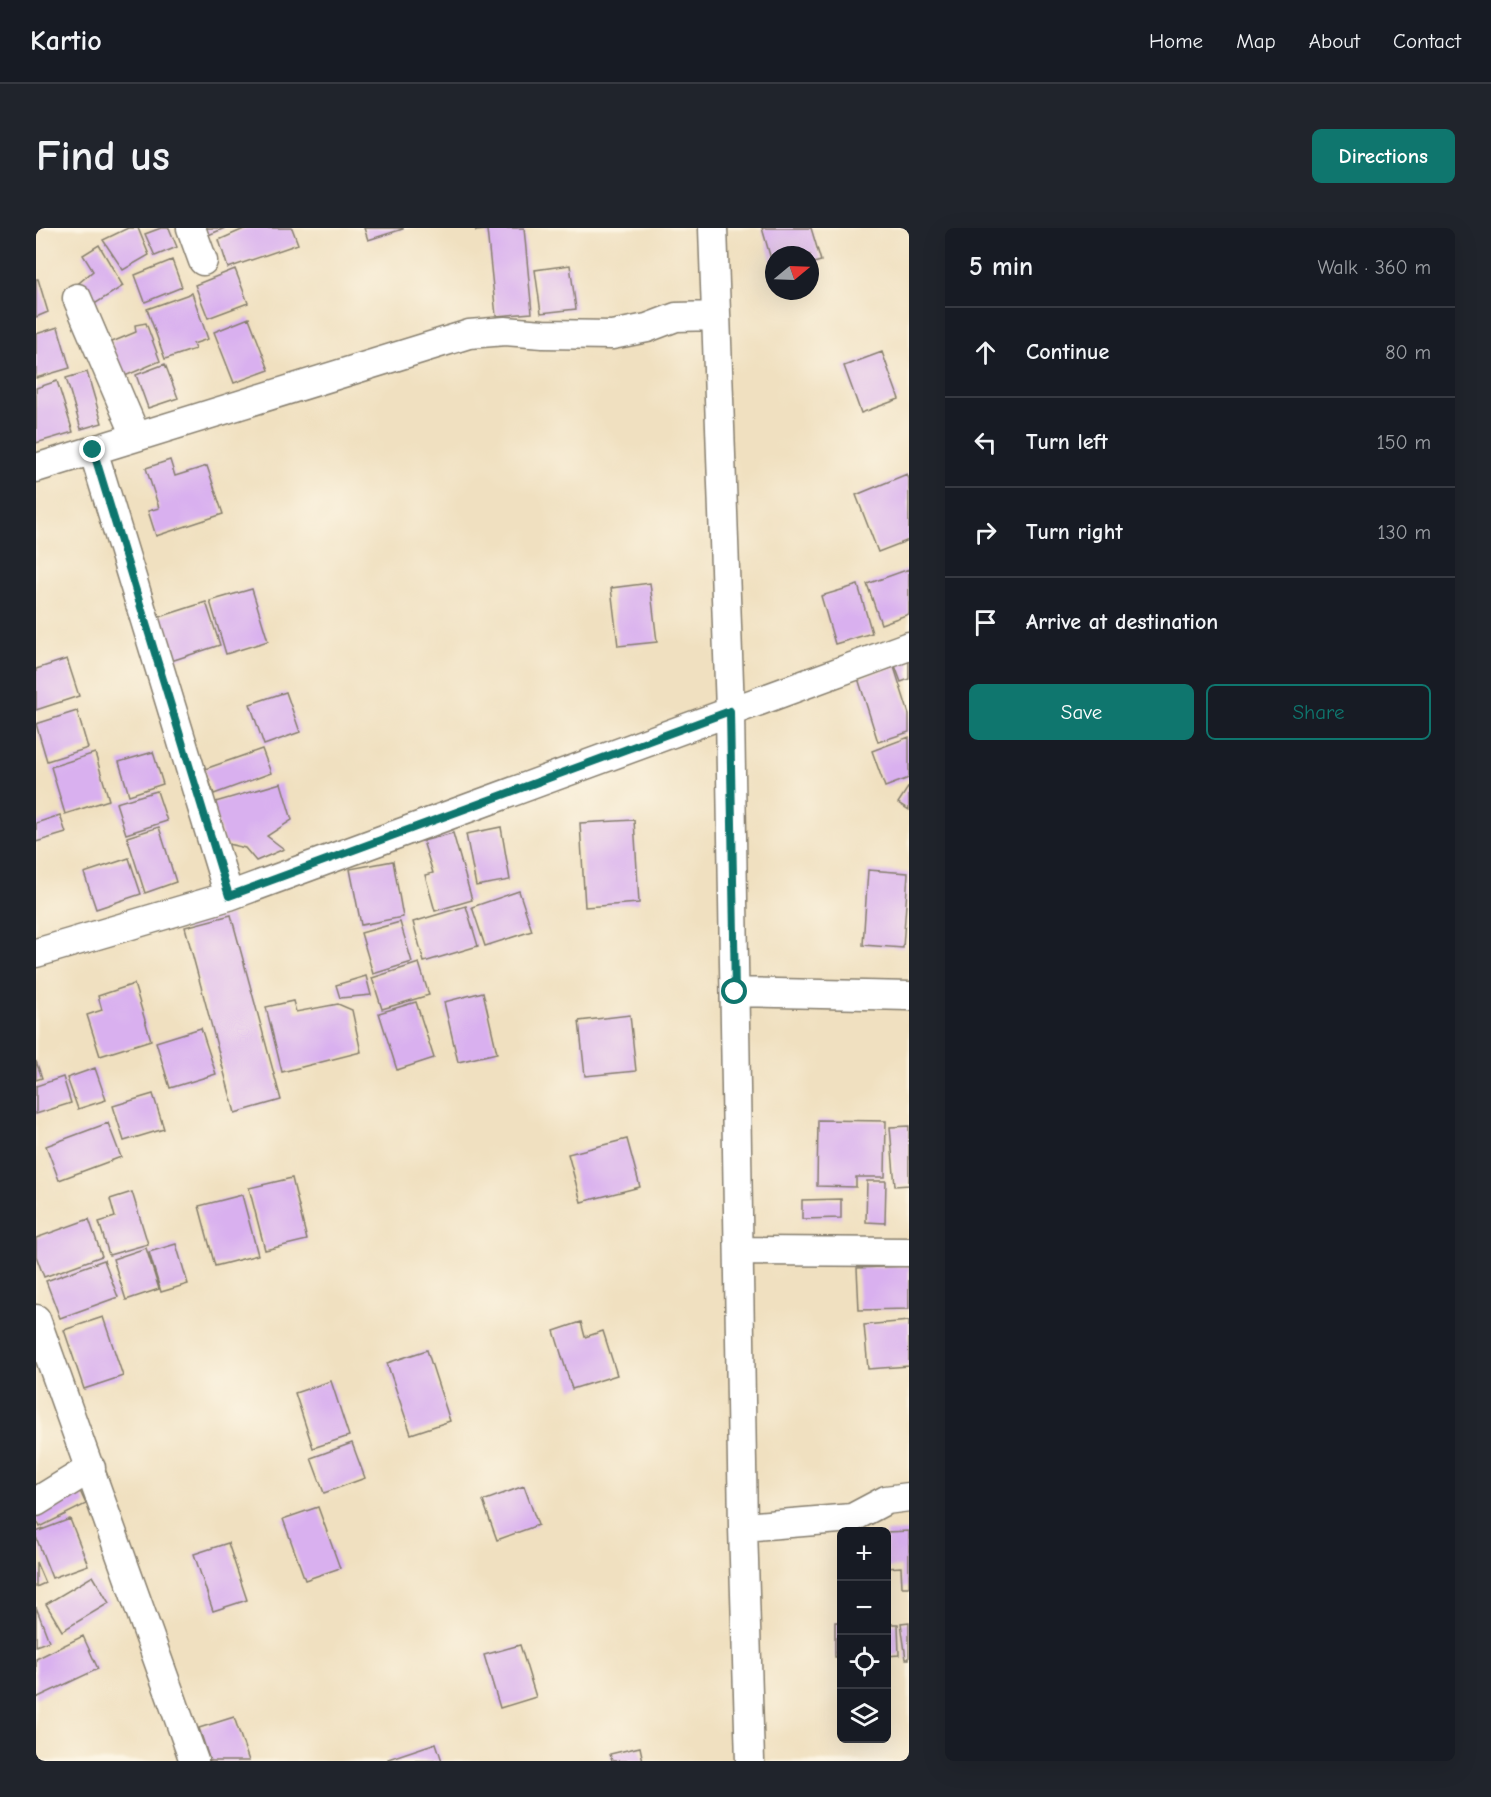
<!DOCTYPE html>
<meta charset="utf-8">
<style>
body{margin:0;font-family:"Comic Neue",sans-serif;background:#20242c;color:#f1f3f6}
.controls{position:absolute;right:18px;bottom:18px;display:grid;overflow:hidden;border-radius:9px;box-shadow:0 6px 24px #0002}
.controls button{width:54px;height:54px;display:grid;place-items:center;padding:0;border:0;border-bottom:2px solid #363941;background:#171b24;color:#f1f3f6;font:30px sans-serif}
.compass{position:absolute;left:729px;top:18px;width:54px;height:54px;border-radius:50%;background:#171b24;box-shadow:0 6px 24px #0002;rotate:71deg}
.stop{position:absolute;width:18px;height:18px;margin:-14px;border:4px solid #0f766e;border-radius:50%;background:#fff}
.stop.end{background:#0f766e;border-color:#fff;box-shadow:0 2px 6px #0008}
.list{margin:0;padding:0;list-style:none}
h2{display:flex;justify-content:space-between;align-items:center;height:78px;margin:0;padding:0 24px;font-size:26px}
h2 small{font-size:20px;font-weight:400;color:#9ea1a6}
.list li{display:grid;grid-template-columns:39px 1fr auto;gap:18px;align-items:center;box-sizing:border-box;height:90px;padding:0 24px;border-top:2px solid #363941}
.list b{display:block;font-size:22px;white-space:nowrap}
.list em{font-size:20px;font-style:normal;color:#9ea1a6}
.actions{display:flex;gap:12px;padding:18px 24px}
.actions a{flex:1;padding:14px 0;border:2px solid #0f766e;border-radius:9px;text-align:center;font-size:21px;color:#0f766e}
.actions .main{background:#0f766e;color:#fff}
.icon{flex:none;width:33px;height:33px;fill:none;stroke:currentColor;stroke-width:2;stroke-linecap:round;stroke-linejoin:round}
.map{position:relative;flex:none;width:873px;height:1533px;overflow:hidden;border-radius:9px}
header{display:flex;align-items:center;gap:36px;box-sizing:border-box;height:84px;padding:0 30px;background:#171b24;border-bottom:2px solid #363941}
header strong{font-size:28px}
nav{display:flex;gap:33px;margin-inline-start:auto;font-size:21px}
.intro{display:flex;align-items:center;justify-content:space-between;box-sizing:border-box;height:144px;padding:0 36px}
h1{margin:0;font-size:42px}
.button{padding:15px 27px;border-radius:9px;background:#0f766e;color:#fff;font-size:21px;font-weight:700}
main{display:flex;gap:36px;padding:0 36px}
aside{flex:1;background:#171b24;border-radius:9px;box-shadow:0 6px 24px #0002}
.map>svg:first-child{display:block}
.building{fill:#d9b0ef}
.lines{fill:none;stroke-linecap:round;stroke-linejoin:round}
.street-casing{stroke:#867e6e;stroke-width:31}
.street{stroke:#fff;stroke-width:28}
.route{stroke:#0f766e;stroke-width:8}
</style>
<header>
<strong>Kartio</strong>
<nav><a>Home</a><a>Map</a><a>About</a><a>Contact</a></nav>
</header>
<div class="intro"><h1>Find us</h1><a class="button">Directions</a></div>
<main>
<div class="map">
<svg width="873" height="1533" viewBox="0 0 873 1533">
<rect width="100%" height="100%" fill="#fcf5e5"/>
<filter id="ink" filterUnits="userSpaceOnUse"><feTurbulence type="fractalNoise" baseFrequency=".0167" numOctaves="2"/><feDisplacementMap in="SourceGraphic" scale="12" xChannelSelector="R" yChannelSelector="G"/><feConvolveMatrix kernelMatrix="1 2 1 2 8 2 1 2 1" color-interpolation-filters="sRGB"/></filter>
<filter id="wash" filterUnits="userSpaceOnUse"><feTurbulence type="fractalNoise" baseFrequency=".008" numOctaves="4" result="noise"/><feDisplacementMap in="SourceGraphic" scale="24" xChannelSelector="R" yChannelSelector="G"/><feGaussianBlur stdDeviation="1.35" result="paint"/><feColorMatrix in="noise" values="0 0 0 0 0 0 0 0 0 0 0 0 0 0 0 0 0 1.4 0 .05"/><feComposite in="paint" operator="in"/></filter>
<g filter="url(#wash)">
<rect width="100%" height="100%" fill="#f0e0c0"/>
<g id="blocks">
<!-- building -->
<path class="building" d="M92,0H102L113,27L87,42L67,12Z
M125,0H133L141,19L119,28L109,6Z
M167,0H189L170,8Z
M210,0H256L262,16L192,40L183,12Z
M328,0H367V1L332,12Z
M439,0H488L496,85L460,88L451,2L440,3Z
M726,0H775L785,33L774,36V27H738L737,38Z
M63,17L87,58L57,77L43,55L57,43L47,27Z
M136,32L146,59L109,74L99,47Z
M534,37L540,81L505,85L499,42Z
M199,41L212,75L172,90L159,57Z
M0,51H2L12,84L0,89Z
M156,65L172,111L157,116L159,121L129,131L111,81Z
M213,90L233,142L198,155L178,104Z
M110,95L124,133L82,151L76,114L100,104L99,97Z
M22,99L34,140L0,150V106Z
M846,124L863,171L825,185L808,138Z
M129,136L142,170L112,180L100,147Z
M51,144L66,195L45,201L30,150Z
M21,153L37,204L0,215V160Z
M134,232L139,248L171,238L187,286L120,308L112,283L123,280L110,240Z
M871,246L873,251V312L842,324L820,267Z
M873,341V386L845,396L831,356Z
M614,355L621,414L582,418L575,360Z
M822,357L836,405L799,416L785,368Z
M216,361L232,413L190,426L174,373Z
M170,374L184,417L129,435L114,392Z
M873,429V451L865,454L858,435Z
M31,431L43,468L0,482V441Z
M858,439L873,486V504L842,514L822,450Z
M250,464L264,504L228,517L214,476Z
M41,483L52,520L11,533L0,496Z
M873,509V550L849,559L836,523Z
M226,521L235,545L178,566L169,541Z
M117,524L127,556L93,567L83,534Z
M59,525L73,572L29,586L15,539Z
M245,555L256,592L231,608L248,621L220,633L209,620L188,615L176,575Z
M873,558V582L862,575Z
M121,563L131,593L90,606L80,575Z
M24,587L30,605L0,614V595Z
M598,592L603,675L549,679L544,595Z
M123,599L140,654L109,665L91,609Z
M465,599L474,652L440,658L430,606Z
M417,605L436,672L399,683L389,647L397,645L387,613Z
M93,630L105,666L60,681L48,645Z
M357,633L367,689L325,697L314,641Z
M832,642L872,645L867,720L827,717Z
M483,663L496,703L449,718L436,679Z
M430,678L442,718L388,734L377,694Z
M195,687L245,872L199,885L149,699Z
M364,694L376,734L337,746L325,705Z
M383,735L393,767L346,781L336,750Z
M330,748L335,767L304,770L300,757Z
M98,756L115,812L64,828L51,787L66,782L62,768Z
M447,764L461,825L422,834L408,774Z
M257,773L260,784L302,776L316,782L325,824L246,844L230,779Z
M380,774L398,830L361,842L343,785Z
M594,787L600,843L549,848L543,793Z
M165,800L180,846L134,860L120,814Z
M0,833L6,850L0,852Z
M59,840L70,872L42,881L31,850Z
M27,849L35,875L0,886V858Z
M117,866L128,901L88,913L77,878Z
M782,892L850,893L849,949H820V959L781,958Z
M72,895L85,929L23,952L10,918Z
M873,898V957L859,958L854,899Z
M591,911L604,959L545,974L532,926Z
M256,950L271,1012L229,1022L213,960Z
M831,953H850L849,995L830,994Z
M96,964L112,1016L73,1027L63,994L79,989L74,971Z
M206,967L222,1027L179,1038L163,978Z
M805,971V990L766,991V972Z
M53,991L66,1028L8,1049L0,1028V1010Z
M140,1016L152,1056L125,1064L113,1024Z
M110,1020L123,1061L90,1072L77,1031Z
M68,1032L82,1069L24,1090L10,1053Z
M873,1038V1081L823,1082L821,1040Z
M67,1089L87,1148L48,1161L28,1102Z
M873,1093V1138L832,1141L828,1097Z
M545,1094L549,1109L567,1103L581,1147L536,1161L518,1103Z
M391,1122L414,1193L375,1206L351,1135Z
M295,1153L313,1208L277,1220L259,1165Z
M316,1215L329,1250L288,1265L275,1230Z
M488,1258L502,1297L461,1312L447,1273Z
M43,1261L50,1276L4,1299L0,1291V1282Z
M282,1279L304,1340L269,1352L247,1291Z
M34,1291L52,1337L16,1350L0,1309V1304Z
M873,1303V1359H866L865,1339L850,1340V1304Z
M192,1315L211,1372L177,1383L158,1326Z
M0,1334L9,1355L0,1359Z
M57,1348L73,1375L26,1403L10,1376Z
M0,1379L13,1413L0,1418Z
M799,1394H806V1429H799Z
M873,1394V1431H870L865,1395Z
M850,1396H862L863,1427L850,1428Z
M47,1408L62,1441L0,1470V1431Z
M484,1417L500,1469L464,1480L448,1427Z
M198,1489L213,1533H174L163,1500Z
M400,1515L406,1533H352V1531Z
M604,1519L607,1533H576L574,1526Z"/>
</g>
</g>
<g filter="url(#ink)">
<use href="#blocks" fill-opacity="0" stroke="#867e6e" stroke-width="1.5"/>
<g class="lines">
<defs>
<path id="street" d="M155,0L167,33
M677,0L694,483L707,1299L714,1533
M41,70L100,208
M57,222L193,668
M0,240L433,106L469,103L507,106L576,107L611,100L640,89L680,88
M0,725L193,668L873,418
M699,764L873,768
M703,1023L873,1024
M0,1091L158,1533
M0,1274L55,1240
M707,1299L816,1290L850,1272L873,1269"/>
</defs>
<!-- street casing -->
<use href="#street" class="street-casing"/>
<!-- street -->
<use href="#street" class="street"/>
</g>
</g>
<g class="lines" filter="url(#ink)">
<!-- route -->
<path class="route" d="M57,222L193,668L694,483L699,764"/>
</g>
</svg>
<div class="controls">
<button>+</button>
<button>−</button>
<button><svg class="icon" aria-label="locate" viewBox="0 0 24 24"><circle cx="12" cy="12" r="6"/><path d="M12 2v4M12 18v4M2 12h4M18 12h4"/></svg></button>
<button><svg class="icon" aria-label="layers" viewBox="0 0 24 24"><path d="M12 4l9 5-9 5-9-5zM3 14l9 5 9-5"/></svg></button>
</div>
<svg class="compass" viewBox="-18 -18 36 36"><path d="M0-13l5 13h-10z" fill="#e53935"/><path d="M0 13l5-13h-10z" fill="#9ea1a6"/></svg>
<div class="stop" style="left:699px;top:764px"></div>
<div class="stop end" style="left:57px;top:222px"></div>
</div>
<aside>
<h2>5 min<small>Walk · 360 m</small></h2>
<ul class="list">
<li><svg class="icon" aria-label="ahead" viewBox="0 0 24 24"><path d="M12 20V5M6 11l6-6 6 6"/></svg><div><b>Continue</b></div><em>80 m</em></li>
<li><svg class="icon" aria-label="left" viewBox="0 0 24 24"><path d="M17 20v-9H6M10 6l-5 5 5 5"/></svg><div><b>Turn left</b></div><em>150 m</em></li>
<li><svg class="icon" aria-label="right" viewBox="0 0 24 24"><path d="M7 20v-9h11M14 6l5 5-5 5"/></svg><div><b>Turn right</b></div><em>130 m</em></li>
<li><svg class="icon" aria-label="arrive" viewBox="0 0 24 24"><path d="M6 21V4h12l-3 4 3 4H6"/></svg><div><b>Arrive at destination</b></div></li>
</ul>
<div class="actions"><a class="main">Save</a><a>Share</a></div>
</aside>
</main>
